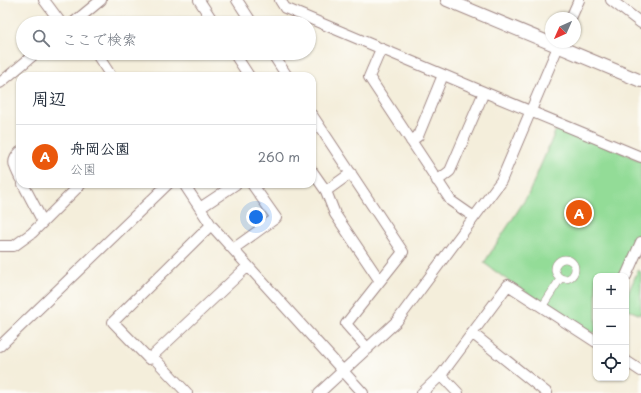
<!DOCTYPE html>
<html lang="ja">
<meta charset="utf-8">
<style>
body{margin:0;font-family:"Playpen Sans","Klee One",sans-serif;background:#f2f2f3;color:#1f2937}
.controls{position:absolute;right:12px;bottom:12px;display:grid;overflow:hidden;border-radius:8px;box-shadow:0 1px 3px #0004}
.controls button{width:36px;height:36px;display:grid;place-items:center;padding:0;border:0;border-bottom:1px solid #e0e1e3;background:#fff;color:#1f2937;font:20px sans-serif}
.compass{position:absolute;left:545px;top:12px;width:36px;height:36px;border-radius:50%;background:#fff;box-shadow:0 1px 3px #0004;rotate:225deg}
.you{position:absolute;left:256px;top:217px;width:14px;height:14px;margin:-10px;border:3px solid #fff;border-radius:50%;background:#1a73e8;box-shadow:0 0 0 6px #1a73e833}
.badge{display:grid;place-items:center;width:26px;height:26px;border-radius:50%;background:#ea580c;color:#fff;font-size:13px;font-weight:700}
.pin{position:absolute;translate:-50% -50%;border:2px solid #fff;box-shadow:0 1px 4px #0006}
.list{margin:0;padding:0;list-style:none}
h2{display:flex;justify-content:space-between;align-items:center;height:52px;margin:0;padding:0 16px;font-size:17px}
h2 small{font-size:13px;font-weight:400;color:#747a83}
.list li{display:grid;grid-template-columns:26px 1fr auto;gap:12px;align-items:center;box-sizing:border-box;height:64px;padding:0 16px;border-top:1px solid #e0e1e3}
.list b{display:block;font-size:15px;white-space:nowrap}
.list p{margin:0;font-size:13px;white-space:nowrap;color:#747a83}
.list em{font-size:13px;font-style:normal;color:#747a83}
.icon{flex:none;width:22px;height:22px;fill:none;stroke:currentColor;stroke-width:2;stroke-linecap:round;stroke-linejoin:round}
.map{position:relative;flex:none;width:641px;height:393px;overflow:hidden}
.search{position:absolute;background:#fff;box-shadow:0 1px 3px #0004;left:16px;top:16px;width:300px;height:44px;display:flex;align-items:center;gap:10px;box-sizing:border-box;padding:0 14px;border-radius:22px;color:#747a83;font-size:15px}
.panel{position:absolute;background:#fff;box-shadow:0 1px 3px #0004;left:16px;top:72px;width:300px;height:116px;border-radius:12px}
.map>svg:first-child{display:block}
.green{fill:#93dc97;stroke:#6e7e61}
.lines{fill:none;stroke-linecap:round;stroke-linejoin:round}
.pedestrian-casing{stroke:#9f8683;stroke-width:8}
.minor-casing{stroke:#9f8683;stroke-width:12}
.tertiary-casing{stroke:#9f8683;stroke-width:14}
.pedestrian{stroke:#fff;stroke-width:7}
.minor{stroke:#fff;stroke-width:10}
.tertiary{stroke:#fff;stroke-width:12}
</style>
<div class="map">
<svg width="641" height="393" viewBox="0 0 641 393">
<rect width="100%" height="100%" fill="#fdfcf7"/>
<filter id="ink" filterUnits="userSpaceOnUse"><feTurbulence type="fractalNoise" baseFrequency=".025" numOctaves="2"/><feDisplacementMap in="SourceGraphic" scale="8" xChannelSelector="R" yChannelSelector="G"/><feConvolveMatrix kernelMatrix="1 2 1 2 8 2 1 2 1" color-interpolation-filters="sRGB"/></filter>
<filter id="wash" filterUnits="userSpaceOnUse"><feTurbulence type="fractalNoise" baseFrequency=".012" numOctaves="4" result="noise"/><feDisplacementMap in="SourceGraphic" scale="16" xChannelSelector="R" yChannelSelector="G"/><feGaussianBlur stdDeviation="0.9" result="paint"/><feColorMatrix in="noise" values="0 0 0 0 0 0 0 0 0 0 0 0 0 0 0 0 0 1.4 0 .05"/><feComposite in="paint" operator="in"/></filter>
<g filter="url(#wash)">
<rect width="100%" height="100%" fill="#f4eedb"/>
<!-- green -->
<path class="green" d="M558,125L641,161V232L621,276H596V330L595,332L592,333L510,282L484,263L528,195Z
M638,270L641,272V315L626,309V298Z"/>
</g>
<g filter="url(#ink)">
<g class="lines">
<defs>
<path id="pedestrian" d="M555 269a10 10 0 1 1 20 0a10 10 0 1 1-20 0Z
M542,307L560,279"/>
<path id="minor" d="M44,0L61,23
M199,0L214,23
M237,0L252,23
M280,0L285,8L484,92L641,157
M611,0L641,23
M571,18L579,0
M73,23L101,0
M381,49L369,77L451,201L474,217
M96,53L111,76
M234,53L249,76
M272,53L287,76
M0,83L36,53
M312,115L403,252L346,324L368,349
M411,141L418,136L443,75
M20,152C10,162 15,166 20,178
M312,171L326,191L335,214L380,281
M437,181L450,171L484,92
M23,184L43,222
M184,184L211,225L363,393
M326,191L351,173
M200,208L236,184
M211,225L113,322L149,359L248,266
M0,246H14L32,233L81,184
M233,249L276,218L252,184
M626,276L641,242
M472,333L547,393
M0,346L168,184
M152,356L187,393
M626,361L641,371
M441,375L458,393
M319,393L397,321L501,181L560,42
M422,393L441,375L508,285L596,342"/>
<path id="tertiary" d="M447,0L641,81"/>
</defs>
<!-- pedestrian casing -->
<use href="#pedestrian" class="pedestrian-casing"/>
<!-- minor casing -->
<use href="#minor" class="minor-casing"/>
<!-- tertiary casing -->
<use href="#tertiary" class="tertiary-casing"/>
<!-- pedestrian -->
<use href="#pedestrian" class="pedestrian"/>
<!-- minor -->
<use href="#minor" class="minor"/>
<!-- tertiary -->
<use href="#tertiary" class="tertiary"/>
</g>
</g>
</svg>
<div class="controls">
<button>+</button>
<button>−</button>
<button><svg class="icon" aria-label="locate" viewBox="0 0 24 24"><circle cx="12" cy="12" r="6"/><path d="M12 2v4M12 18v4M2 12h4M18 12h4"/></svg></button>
</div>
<svg class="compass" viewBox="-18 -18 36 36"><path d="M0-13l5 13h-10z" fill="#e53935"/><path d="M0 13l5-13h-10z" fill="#747a83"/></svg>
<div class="you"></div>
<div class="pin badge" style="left:579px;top:213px">A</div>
<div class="search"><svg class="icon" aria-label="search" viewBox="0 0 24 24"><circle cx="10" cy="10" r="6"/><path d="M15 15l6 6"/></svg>ここで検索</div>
<section class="panel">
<h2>周辺<small></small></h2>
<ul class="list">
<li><span class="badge">A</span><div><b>舟岡公園</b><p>公園</p></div><em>260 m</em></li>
</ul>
</section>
</div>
